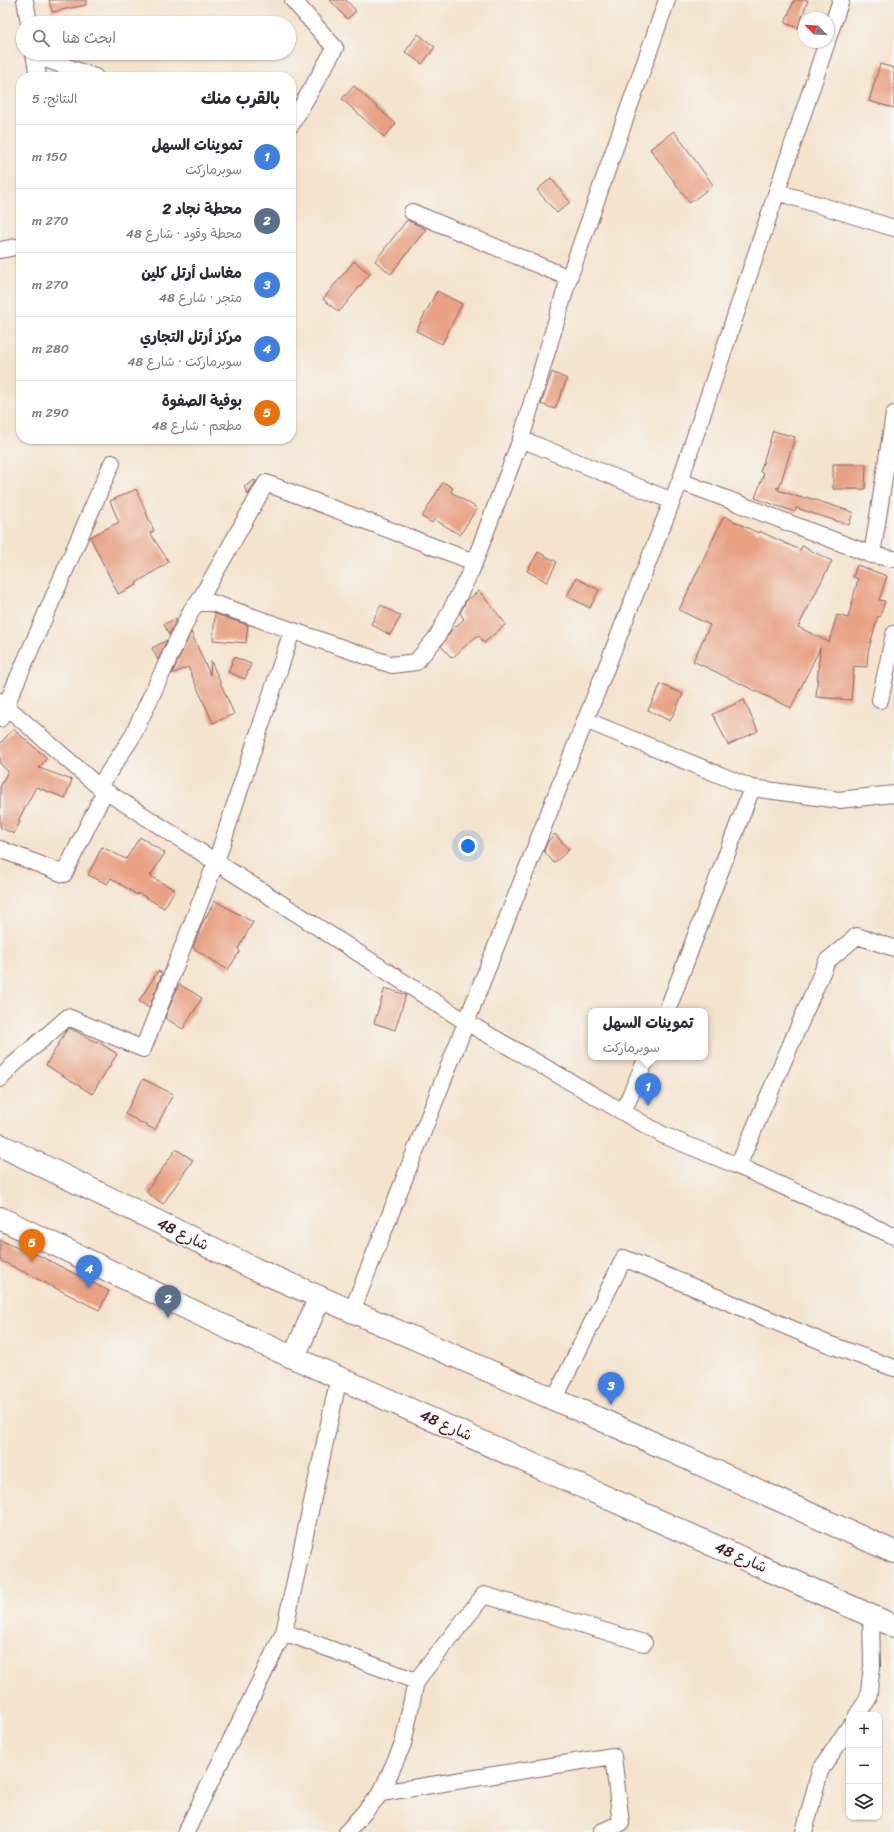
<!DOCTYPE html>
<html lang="ar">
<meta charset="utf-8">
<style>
body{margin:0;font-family:Sriracha,"Playpen Sans Arabic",sans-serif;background:#f2f2f3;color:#2b2b33;direction:rtl}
.controls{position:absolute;right:12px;bottom:12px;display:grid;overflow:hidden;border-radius:8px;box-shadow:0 1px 3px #0004}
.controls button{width:36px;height:36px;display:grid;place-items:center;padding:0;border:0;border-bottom:1px solid #e1e1e2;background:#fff;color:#2b2b33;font:20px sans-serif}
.compass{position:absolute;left:798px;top:12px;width:36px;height:36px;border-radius:50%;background:#fff;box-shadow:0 1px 3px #0004;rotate:294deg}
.you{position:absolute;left:468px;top:846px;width:14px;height:14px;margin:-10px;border:3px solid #fff;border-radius:50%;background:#1a73e8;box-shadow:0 0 0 6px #1a73e833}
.badge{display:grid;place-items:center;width:26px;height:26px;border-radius:50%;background:#1f6fb2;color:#fff;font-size:13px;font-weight:700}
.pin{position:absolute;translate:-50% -33px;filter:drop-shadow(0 1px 2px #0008)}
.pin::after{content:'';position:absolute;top:21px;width:14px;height:12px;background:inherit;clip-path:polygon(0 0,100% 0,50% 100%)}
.popup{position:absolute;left:588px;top:1008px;width:120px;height:52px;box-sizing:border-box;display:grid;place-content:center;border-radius:8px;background:#fff;filter:drop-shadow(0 1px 3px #0005);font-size:13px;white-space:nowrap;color:#7c7c81}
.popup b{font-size:15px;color:#2b2b33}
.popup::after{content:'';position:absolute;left:50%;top:100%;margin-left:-8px;border:8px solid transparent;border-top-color:#fff}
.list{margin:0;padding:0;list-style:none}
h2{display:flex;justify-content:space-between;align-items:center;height:52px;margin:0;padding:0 16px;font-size:17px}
h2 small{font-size:13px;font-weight:400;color:#7c7c81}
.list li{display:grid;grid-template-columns:26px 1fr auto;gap:12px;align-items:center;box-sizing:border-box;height:64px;padding:0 16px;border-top:1px solid #e1e1e2}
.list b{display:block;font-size:15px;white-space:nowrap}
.list p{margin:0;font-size:13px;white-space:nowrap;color:#7c7c81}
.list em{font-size:13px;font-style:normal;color:#7c7c81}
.icon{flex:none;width:22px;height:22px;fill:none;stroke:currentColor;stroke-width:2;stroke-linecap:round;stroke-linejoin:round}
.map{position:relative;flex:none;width:894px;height:1832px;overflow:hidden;direction:ltr}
.search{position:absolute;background:#fff;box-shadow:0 1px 3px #0004;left:16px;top:16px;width:280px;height:44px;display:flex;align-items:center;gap:10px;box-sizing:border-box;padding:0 14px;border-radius:22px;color:#7c7c81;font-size:15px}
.panel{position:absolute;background:#fff;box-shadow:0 1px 3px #0004;left:16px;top:72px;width:280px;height:372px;border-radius:16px;direction:rtl}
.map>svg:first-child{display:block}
.building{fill:#e8a183}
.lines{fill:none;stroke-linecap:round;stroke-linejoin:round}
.street-casing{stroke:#866464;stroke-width:18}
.secondary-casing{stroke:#866464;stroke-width:24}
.street{stroke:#fff;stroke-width:16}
.secondary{stroke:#fff;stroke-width:22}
.labels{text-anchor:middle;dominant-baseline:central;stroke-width:3;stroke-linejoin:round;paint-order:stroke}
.street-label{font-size:15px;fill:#4a1f2b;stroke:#f6f6f2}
</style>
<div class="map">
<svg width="894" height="1832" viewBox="0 0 894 1832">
<rect width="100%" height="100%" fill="#f6f6f2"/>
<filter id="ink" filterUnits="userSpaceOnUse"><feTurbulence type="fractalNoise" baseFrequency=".025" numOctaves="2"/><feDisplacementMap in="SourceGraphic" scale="8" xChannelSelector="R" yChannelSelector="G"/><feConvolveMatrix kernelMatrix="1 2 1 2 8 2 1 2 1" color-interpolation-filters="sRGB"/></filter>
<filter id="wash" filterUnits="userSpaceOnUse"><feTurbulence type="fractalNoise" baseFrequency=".012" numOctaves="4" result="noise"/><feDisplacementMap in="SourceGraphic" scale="16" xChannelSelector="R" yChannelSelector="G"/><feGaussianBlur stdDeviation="0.9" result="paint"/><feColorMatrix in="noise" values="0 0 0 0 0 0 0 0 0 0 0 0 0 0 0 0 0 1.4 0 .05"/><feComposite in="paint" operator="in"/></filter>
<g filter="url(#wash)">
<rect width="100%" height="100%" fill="#f4e3cd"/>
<g id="blocks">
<!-- building -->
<path class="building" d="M49,0H86V5L52,12Z
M330,0H346L356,11L347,19Z
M794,0H808L798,28L785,23Z
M418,34L435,47L422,64L405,52Z
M880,64L894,68V108L869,101Z
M354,86L396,124L384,137L342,99Z
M674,131L713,185L690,203L650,149Z
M551,178L570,202L557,213L537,190Z
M407,220L426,229L391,274L375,261Z
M354,261L370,274L339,312L323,299Z
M437,291L462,304L442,344L416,331Z
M552,372L567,379L555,409L541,404Z
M773,431L795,437L779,488H776H779L778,490L805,499L806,497L853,512L849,525L796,508L795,512L755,498L764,473L760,472Z
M833,464H866L865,489H833Z
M255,480L256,481L248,495L244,487Z
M443,482L453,488L451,492L477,508L460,535L434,519L432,523L422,517Z
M136,489L154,531L150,533L169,562L136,583L137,585L118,594L90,537L119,522L110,501Z
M724,516L758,533L759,531L800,550L802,546L832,561L798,627L829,642L837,615L848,618L858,579L853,577L857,565L887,576L879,600L885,601L880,617L878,616L868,652L867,667L854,666L851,700L816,697L820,648L791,708L693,661L710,625L679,610Z
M538,552L557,562L547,582L527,571Z
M576,578L599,590L590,608L567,596Z
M479,591L506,624L484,643L478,635L452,658L441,646L451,631L464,619L460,613L466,601Z
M381,605L401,616L390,635L371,624Z
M215,614L248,625L246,643L213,640Z
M177,618L169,635L164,624Z
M191,632L210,675L211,661L234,714L213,723L188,667L172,674Z
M167,640L158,660L152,648Z
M234,657L251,664L245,679L228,672Z
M661,684L683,694L670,721L648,710Z
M744,700L758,731L728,745L713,714Z
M13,729L47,758L39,768L72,780L65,798L36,787L18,821L20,822L14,834L0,827V787L8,771L0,764V744Z
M555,834L569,850L554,863L544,851L548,841Z
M140,837L165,853L150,876L175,890L164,908L138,893L137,895L111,878L107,884L88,875L102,847L126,859Z
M215,901L253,922L238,949L240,951L228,970L193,948L202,924Z
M158,971L162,973L149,1008L139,1001Z
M179,984L202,998L183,1029L165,1018Z
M385,988L406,995L395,1030L374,1023Z
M70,1028L96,1042L97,1041L117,1054L92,1094L46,1065L66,1031Z
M143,1079L173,1094L155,1130L125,1114Z
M176,1149L193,1160L163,1204L146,1192Z
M0,1240L29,1253L30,1251L109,1291L99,1310L0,1260Z"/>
</g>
</g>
<g filter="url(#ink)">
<use href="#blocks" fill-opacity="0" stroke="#866464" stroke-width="1"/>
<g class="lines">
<defs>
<path id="street" d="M25,0L29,23
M828,38L841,0
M827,42L680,481L872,555L894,559
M34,53L38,77
M34,55L95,77
M291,125L335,48L293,0
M777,192L894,228
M412,212L569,278
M0,250L21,246
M521,439L672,501
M872,555L894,414
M474,562L266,483L198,603L192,609L132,737L99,787L466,1022L663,1135L738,1166L894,1236
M198,603H213L392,665L416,662L437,637L471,571L521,439L569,278L667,0
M880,700L894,634
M0,701L99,787
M0,719L112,463
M585,720L752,788
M0,849L64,874L105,791
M667,1011L752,788L839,800L894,794
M0,1079L13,1065L68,1017L143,1049L216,862L292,631
M623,1112L647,1057
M738,1166L827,961L857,936L894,948
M352,1311L680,481
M554,1400L624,1258L828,1344L894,1368
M284,1632L416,1681L403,1744L381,1793L347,1832
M416,1681L484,1595L644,1643
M857,1715L868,1699L872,1666L871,1616
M381,1793L613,1756L621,1823L601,1832
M186,1832L284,1632L339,1377
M804,1832L820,1771L849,1727"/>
<path id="secondary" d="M0,1145L255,1269L620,1428L894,1552
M0,1218L232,1330L894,1626
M294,1357L320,1297"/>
</defs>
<!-- street casing -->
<use href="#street" class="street-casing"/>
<!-- secondary casing -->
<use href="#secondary" class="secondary-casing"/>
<!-- street -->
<use href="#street" class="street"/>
<!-- secondary -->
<use href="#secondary" class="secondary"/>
</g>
</g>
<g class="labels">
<!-- street labels -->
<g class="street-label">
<text transform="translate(183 1234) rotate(26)">شارع 48</text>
<text transform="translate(446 1425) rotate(24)">شارع 48</text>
<text transform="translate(741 1557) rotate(24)">شارع 48</text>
</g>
</g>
</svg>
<div class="controls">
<button>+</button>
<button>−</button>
<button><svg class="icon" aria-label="layers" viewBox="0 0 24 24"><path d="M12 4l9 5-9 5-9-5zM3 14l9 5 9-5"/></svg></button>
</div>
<svg class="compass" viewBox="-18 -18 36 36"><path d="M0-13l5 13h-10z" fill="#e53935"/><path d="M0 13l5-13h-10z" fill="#7c7c81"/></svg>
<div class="you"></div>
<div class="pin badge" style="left:648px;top:1106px;background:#3f7fe0">1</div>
<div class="popup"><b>تموينات السهل</b>سوبرماركت</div>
<div class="pin badge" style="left:168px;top:1318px;background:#5c6f8a">2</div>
<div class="pin badge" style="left:611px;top:1405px;background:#3f7fe0">3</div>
<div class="pin badge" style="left:89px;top:1288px;background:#3f7fe0">4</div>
<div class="pin badge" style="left:32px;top:1262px;background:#e8710a">5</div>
<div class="search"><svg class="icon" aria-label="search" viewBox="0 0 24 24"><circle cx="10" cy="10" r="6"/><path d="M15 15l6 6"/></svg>ابحث هنا</div>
<section class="panel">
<h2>بالقرب منك<small>النتائج: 5</small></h2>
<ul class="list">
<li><span class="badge" style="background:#3f7fe0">1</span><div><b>تموينات السهل</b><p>سوبرماركت</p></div><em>150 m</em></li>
<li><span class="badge" style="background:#5c6f8a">2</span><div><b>محطة نجاد 2</b><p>محطة وقود · شارع 48</p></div><em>270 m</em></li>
<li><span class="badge" style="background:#3f7fe0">3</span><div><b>مغاسل أرتل كلين</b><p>متجر · شارع 48</p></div><em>270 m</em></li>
<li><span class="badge" style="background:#3f7fe0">4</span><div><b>مركز أرتل التجاري</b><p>سوبرماركت · شارع 48</p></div><em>280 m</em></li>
<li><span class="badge" style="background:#e8710a">5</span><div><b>بوفية الصفوة</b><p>مطعم · شارع 48</p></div><em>290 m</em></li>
</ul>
</section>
</div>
